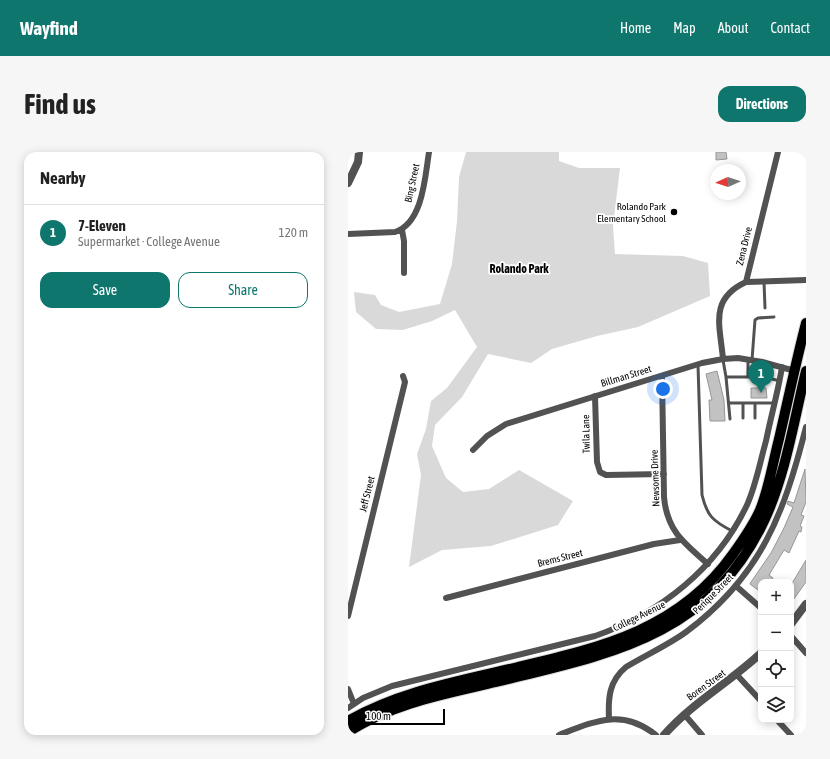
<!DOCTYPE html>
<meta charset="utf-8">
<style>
body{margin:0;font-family:"Asap Condensed",sans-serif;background:#f6f6f6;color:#222}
.controls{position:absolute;right:12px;bottom:12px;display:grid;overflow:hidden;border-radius:8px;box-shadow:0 2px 10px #0003}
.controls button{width:36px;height:36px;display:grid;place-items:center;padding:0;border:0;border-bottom:1px solid #e0e0e0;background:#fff;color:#222;font:20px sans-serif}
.compass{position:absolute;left:362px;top:12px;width:36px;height:36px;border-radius:50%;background:#fff;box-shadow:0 2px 10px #0003;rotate:267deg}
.scale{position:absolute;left:12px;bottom:10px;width:85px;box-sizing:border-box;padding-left:4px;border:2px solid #000;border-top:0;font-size:11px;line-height:14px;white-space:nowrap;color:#000;-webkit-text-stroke:3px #fff;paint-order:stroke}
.you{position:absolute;left:315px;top:237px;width:14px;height:14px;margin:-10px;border:3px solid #fff;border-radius:50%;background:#1a73e8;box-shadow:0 0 0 6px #1a73e833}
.badge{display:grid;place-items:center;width:26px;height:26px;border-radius:50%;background:#0f766e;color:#fff;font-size:13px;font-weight:700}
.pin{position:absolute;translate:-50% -33px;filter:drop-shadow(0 1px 2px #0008)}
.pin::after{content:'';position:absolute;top:21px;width:14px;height:12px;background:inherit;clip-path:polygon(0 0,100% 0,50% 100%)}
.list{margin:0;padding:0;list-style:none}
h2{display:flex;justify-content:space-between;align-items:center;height:52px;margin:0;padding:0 16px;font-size:17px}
h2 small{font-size:13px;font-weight:400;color:#767676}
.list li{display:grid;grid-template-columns:26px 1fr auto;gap:12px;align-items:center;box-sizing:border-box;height:56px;padding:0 16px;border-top:1px solid #e0e0e0}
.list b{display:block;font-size:15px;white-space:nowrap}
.list p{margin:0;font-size:13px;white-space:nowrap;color:#767676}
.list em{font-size:13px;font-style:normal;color:#767676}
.actions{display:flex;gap:8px;padding:12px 16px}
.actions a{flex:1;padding:9px 0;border:1px solid #0f766e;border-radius:12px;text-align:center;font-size:14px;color:#0f766e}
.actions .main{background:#0f766e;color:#fff}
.icon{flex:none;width:22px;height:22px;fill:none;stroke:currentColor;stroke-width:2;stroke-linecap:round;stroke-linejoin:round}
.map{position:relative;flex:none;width:458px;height:583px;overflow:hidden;border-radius:12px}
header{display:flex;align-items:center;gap:24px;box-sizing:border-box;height:56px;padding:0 20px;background:#0f766e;color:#fff}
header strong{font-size:19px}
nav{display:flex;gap:22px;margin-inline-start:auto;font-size:14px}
.intro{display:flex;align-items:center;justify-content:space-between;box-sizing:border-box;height:96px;padding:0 24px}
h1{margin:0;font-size:28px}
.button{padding:10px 18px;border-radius:12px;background:#0f766e;color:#fff;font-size:14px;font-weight:700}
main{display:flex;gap:24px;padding:0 24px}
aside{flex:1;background:#fff;border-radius:12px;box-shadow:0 2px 10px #0003}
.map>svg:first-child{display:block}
.green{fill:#d9d9d9}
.building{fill:#c2c2c2;stroke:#969696}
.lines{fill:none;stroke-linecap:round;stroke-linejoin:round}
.primary-casing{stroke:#dbdbdb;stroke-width:12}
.service{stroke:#525252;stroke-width:3}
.minor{stroke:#525252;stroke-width:6}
.tertiary{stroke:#525252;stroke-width:8}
.primary{stroke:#000;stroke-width:10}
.poi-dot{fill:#000;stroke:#fff;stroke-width:1.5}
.labels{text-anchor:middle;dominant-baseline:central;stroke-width:3.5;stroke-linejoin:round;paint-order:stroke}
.street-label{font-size:10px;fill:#000;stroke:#fff}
.poi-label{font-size:10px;fill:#000;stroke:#fff;text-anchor:end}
.quarter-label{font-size:12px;font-weight:bold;fill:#000;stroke:#fff}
</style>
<header>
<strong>Wayfind</strong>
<nav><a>Home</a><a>Map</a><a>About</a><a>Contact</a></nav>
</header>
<div class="intro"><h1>Find us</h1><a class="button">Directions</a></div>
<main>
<aside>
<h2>Nearby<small></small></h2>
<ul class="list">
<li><span class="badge">1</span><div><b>7-Eleven</b><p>Supermarket · College Avenue</p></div><em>120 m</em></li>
</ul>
<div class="actions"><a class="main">Save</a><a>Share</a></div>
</aside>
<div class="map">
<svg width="458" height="583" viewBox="0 0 458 583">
<rect width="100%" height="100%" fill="#fff"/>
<!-- green -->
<path class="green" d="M118,0H211V9L231,16H272L265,74L267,102L335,104L360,111L362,144L290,175L249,184L204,197L183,211L140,202L114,245L87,273L84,294L98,326L115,340L141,337L171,318L225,349L210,373L143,394L94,398L61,415L73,323L69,302L78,277L83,249L99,236L129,195L107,158L84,169L55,178L28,177L8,160L6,140L27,143L33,153L51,160L92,152L104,112L109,69L111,25Z"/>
<!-- building -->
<path class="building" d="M368,0H378L379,7L368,8Z
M369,219L376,248L377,269H362L361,248H364L358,222Z
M403,236H418L419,246H403Z
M457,317L458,350L453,363L456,364L452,374L454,375L453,380L451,379L441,401L436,398L421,423L425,426L422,430H413V438H410L402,432L403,430L423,401L436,376L445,355L439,352L440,349L446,351Z
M458,408V430L443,451V433Z"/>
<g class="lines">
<defs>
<path id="primary" d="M0,569C52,539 112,529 170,515C255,495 332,477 385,402C395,388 405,374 412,358C421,336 425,310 431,287C440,248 448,210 458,171
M0,580C45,551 97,542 148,530C262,502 362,485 417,367C438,321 446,268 458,219"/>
</defs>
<!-- primary casing -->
<use href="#primary" class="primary-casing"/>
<!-- service -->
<path class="service" d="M416,130L417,156
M375,208L378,225H416L432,229
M404,208L407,168L410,166L426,165
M350,213L354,343C359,364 365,369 384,379
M378,225L382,267
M400,225V208
M416,225L419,212
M382,251H426
M395,251V266
M407,251V266"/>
<!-- minor -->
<path class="minor" d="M54,78L56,89V121
M0,82L47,80C75,71 77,25 81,0
M398,130L458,128
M375,207C372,173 361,147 398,130L430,0
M314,224L316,345C319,379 336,391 360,412
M247,244L249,310L252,320L258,323L316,322
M125,298L139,284L158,272L354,211L375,207L390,206L414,210L447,219
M388,434L413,456
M98,446L306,392L332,388
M0,464L57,230L55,224
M443,484L458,501
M389,523L413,549
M0,537L6,552
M0,556L15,546L44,534L247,484C313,461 369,416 399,353C408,333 412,310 418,289C423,264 430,240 434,215
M336,562L354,583
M261,567C260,546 261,529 278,515C298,503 320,493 338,480C413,424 436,362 458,275
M429,568L443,583
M211,583C247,569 274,556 308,583"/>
<!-- tertiary -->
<path class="tertiary" d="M0,31L10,10L11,0
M443,472L458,452
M316,583C344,551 382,530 413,501"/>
<!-- primary -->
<use href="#primary" class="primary"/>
</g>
<!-- markers -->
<circle class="poi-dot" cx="326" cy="60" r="4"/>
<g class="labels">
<!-- street labels -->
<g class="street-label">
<text transform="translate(64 31) rotate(-78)">Bing Street</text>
<text transform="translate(396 94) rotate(-76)">Zena Drive</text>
<text transform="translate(278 224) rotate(-17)">Billman Street</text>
<text transform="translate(238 282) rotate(-91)">Twila Lane</text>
<text transform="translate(307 326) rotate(-92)">Newsome Drive</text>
<text transform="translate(19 342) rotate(-76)">Jeff Street</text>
<text transform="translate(212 406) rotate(-14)">Brems Street</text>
<text transform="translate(365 442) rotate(-45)">Perique Street</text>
<text transform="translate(291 464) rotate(-26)">College Avenue</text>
<text transform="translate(358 533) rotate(-36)">Boren Street</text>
</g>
<!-- poi labels -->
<g class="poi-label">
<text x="318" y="54">Rolando Park<tspan x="318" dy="12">Elementary School</tspan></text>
</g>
<!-- quarter labels -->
<g class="quarter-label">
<text x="171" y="117">Rolando Park</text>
</g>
</g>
</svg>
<div class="controls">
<button>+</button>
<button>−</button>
<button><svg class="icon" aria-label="locate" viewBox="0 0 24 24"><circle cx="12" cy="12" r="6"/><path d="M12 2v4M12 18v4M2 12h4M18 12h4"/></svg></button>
<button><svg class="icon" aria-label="layers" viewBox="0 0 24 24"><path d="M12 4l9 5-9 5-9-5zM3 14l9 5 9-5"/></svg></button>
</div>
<svg class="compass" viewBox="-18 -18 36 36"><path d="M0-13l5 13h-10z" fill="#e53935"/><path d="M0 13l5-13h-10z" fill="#767676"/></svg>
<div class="scale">100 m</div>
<div class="you"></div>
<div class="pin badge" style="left:413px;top:241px">1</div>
</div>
</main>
